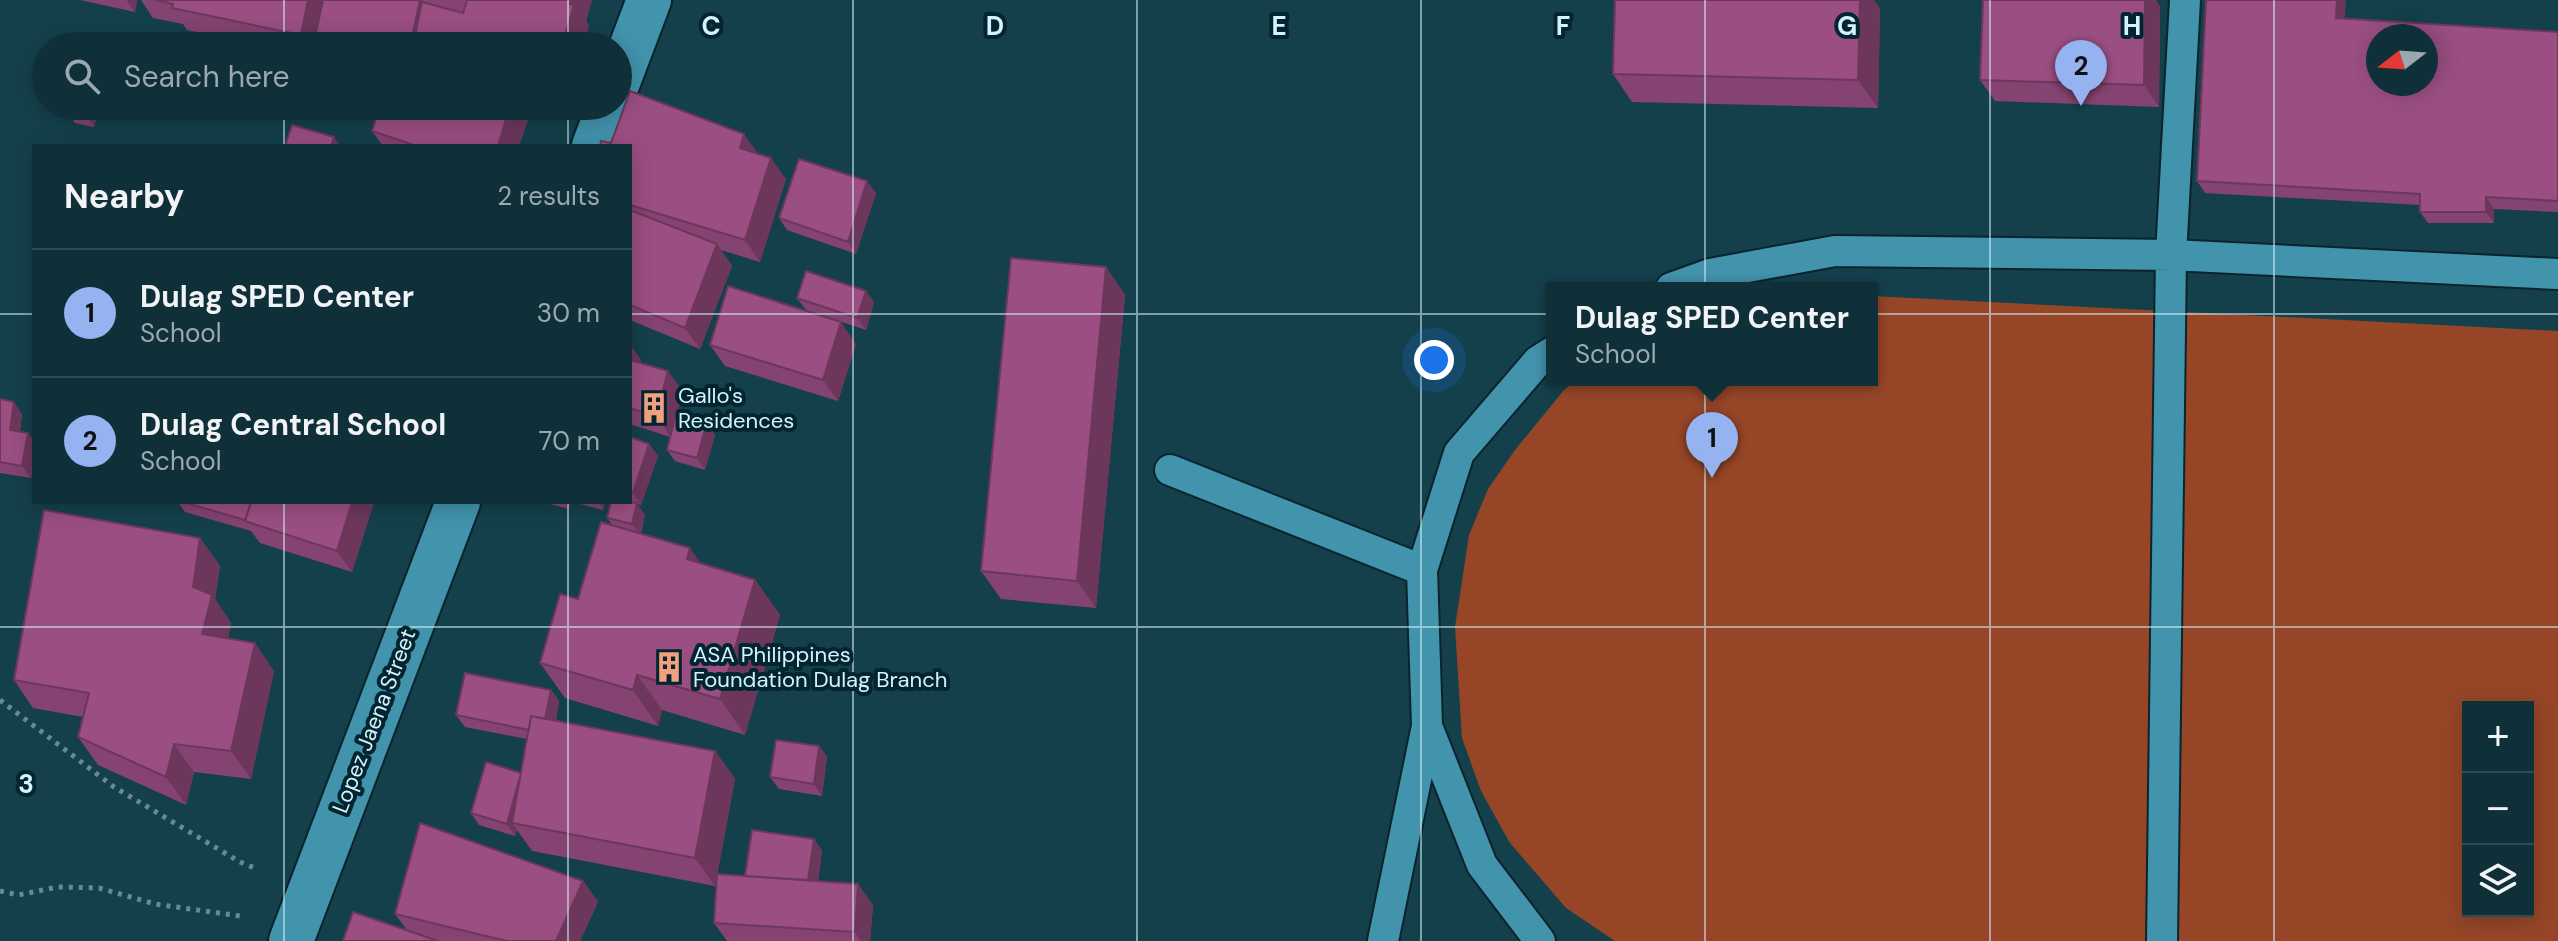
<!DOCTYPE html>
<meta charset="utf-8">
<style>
body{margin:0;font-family:"DM Sans",sans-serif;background:#1d3c44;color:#f1f3f6}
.controls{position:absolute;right:24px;bottom:24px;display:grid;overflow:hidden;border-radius:0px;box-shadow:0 4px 20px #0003}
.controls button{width:72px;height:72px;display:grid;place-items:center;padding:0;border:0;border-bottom:2px solid #2f4b53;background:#0f3039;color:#f1f3f6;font:40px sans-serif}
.compass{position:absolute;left:2366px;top:24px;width:72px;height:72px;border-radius:50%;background:#0f3039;box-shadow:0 4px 20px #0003;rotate:253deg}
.you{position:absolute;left:1434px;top:360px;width:28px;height:28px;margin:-20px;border:6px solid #fff;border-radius:50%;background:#1a73e8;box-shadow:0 0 0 12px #1a73e833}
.badge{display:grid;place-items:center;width:52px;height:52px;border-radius:50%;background:#95b2f1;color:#111;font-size:26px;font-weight:700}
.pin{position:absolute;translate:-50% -66px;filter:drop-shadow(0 2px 4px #0008)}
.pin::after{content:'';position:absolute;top:42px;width:28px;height:24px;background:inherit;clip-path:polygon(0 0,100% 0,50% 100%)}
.popup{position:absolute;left:1546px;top:282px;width:332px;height:104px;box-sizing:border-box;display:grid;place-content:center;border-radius:0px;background:#0f3039;filter:drop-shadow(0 2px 6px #0005);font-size:26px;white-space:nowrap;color:#9ba9ae}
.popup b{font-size:30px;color:#f1f3f6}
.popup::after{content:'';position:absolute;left:50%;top:100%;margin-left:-16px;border:16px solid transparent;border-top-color:#0f3039}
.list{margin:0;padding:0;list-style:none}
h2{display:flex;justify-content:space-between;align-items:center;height:104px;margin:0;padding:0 32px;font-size:34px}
h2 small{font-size:26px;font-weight:400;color:#9ba9ae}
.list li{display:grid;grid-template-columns:52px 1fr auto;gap:24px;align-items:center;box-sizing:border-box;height:128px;padding:0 32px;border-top:2px solid #2f4b53}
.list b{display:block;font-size:30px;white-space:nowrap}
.list p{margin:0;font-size:26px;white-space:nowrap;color:#9ba9ae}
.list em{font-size:26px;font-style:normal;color:#9ba9ae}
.icon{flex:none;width:44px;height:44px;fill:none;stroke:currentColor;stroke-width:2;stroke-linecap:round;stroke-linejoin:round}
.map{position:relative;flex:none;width:2558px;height:941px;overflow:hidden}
.search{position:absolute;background:#0f3039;box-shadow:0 4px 20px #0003;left:32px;top:32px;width:600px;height:88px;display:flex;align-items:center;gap:20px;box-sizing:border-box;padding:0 28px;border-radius:44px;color:#9ba9ae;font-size:30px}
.panel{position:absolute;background:#0f3039;box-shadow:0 4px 20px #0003;left:32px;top:144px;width:600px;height:360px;border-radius:0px}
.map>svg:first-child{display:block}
.green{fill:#964627;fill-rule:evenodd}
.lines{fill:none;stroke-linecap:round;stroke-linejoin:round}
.lane-casing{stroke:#0b242c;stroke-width:34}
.secondary-casing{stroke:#0b242c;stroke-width:48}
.path{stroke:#658b96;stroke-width:5;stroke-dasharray:4 6;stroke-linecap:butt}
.lane{stroke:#4293ac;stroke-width:30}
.secondary{stroke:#4293ac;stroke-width:44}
.wall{fill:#844370}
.shaded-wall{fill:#6c375b}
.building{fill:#9a4e82;stroke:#6c375b;stroke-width:2;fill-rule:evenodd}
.grid{fill:none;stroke:#d5f3fe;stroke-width:2;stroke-opacity:0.55}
.labels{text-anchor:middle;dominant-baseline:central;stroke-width:8;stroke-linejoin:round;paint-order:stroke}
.poi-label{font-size:22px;fill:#d5f3fe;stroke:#02252f;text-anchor:start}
.street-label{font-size:22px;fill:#d5f3fe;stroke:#02252f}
.grid-label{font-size:26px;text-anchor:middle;font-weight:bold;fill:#d5f3fe;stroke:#02252f;stroke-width:8;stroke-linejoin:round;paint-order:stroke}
</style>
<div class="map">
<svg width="2558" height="941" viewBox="0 0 2558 941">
<rect width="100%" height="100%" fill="#14404c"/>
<!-- green -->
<path class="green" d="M1872,296L2558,331V941H1615L1566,908L1510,843L1481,791L1462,738L1455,627L1469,535L1488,489L1515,450L1564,390L1576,380H1872ZM2468,707H2528V911H2468Z"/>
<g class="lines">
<defs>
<path id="lane" d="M1671,288L1710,274L1835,251L2171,255L2558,274
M1170,470L1422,570
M1383,941L1427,726
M1540,941L1482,865L1427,726L1422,570L1459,453L1538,361L1552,352
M2162,941L2171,255L2185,0"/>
<path id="secondary" d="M618,82L649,0
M594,146L609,106
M291,941L458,502"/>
</defs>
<!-- lane casing -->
<use href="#lane" class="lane-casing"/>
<!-- secondary casing -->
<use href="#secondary" class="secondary-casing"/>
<!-- path -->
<path class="path" d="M0,700L114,787L240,862L257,869
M0,891L18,895L58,887L99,888L155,904L240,916"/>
<!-- lane -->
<use href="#lane" class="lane"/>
<!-- secondary -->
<use href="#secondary" class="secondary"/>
</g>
<!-- wall -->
<path class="wall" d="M80,0H137L135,12Z
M141,0H592L586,21L589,26L583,46H255V44L187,30L183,24L153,18Z
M2160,6L2159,107L1995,101L1980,80Z
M1880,8L1878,108L1632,102L1613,74Z
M2345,19L2558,32V212L2494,209V223H2428L2420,212V205L2205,193L2197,181Z
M68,106H99L94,127L75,123L67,111Z
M279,106H337L335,118Z
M380,106H561L559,118L524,109L529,116L519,146H383L372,131Z
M630,146L758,154L786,179L760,262L721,250L732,266L700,349L630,320Z
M876,193L856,254L787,230L779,218Z
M1106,267L1125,295L1096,608L1001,599L981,571Z
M797,298L874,302L866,330L806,310Z
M856,344L838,401L725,366L710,345Z
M630,345L641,360L640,363L668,371L683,392L677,415L707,423L715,435L705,470L675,461L667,450L670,437L630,424Z
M0,399L22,414L20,432L28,433L34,442V459L31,478L0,473Z
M630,437L649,444L658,456L641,505L637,504L645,515L641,534L701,564L755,580L780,615L745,735L662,710L658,726L565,698L540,663L578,599L612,525L607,518L634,503L630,501Z
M178,502H374L352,572L260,543L251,531L185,512Z
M542,502H571L569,509Z
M572,502H605L603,510Z
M200,538L220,566L215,599L231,623L228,638L274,671L251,779L194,772L186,805L98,765L78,737L83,717L33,708L14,680Z
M551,690L559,701L556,721L715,751L735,779L715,886L532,851L517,830L515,836L479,825L471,813L521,773L527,739L465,727L456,715Z
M819,746L827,757L822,796L779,789L770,777Z
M814,839L822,851L818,881L873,905L870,941H727L714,923Z
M583,881L598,902L580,941H343L407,930L395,914Z"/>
<!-- shaded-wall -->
<path class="shaded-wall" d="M127,0H137L135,12L127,1Z
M308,0H327L314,42L317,46H309L301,35Z
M420,0H422L435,20L430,46H410Z
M571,0H592L586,21L589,26L583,46H570L564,39Z
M1860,0H1874L1880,8L1878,108L1858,80Z
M2145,0H2156L2160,6L2159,107L2144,85Z
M2337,0H2346L2344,30L2336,18Z
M556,36L563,46H554Z
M88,106H99L94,127L86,115Z
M327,106H337L335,118Z
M510,106H522L529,116L519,146H498Z
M551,106H561L559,118Z
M744,134L759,155L740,148Z
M334,137L340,146H331Z
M771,158L786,179L760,262L745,240Z
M867,181L876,193L856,254L848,242Z
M2486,197L2494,209V223L2486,212Z
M717,244L732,266L700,349L685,328Z
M1106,267L1125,295L1096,608L1077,581Z
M866,291L874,302L866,330L857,318Z
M841,322L856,344L838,401L823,380Z
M630,345L641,360L636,379L630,370Z
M668,371L683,392L671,437L656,416Z
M14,402L22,414L18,442L10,430Z
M707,423L715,435L705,470L697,458Z
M28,433L34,442V458L31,478L22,466Z
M649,444L658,456L641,505L633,493Z
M352,502H374L352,572L337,551Z
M564,502H571L569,509Z
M598,502H605L603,510Z
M637,503L645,515L640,535L632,524Z
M200,538L220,566L215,599L231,623L222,662L202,634L193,587Z
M690,548L715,584L687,559Z
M755,580L780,615L745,735L720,699Z
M255,643L274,671L251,779L231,751Z
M637,675L662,710L658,726L633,690Z
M551,690L559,701L551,744L543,732Z
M174,744L194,772L186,805L166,777Z
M819,746L827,757L822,796L814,784Z
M715,751L735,779L715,886L695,858Z
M522,773L512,823L517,830L515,836L507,824Z
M814,839L822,851L815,899L806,887Z
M583,881L598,902L580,941H556Z
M858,884L873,905L870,941H861L855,932Z"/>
<!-- building -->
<path class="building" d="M155,0H308L301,35L172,8L173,4Z
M323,0H420L410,46H335L314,42Z
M467,0H571L570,4L574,5L564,39L556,36L554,46H413L422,2L463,13Z
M1615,0H1860L1858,80L1613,74Z
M1983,0H2145L2144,85L1980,80Z
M2206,0H2337L2336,18L2558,32V201L2486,197V212H2420V194L2197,181ZM2378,36H2426V84H2378Z
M256,39L291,46H255Z
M630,91L744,134L740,148L771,158L745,240L630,205V146H600L601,141L611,143Z
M68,106H88L86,115L67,111Z
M380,106H510L498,146H417L372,131Z
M292,125L334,137L331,146H285Z
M799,159L867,181L848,242L779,218Z
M630,210L717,244L685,328L630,305Z
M1011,258L1106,267L1077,581L981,571Z
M806,271L866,291L857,318L797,298Z
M728,286L841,322L823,380L710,345Z
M630,360L668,371L656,416L630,408Z
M0,399L14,402L10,430L28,433L22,466L0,462Z
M676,414L707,423L697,458L667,450Z
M630,437L649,444L633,493L630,492Z
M183,502H251L245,520Z
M251,502H352L337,551L245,521Z
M611,502H630L637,503L632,524L607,518Z
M44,510L200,538L193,587L212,595L202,634L255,643L231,751L174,744L166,777L78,737L89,693L14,680Z
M601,522L690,548L687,559L755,580L720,699L637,675L633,690L540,663L560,594L578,599Z
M465,673L551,690L545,719L531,716L529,730L456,715Z
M531,716L715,751L695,858L512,823Z
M776,740L819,746L814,784L770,777Z
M486,762L521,773L507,824L471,813Z
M420,823L583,881L556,941H507L395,914Z
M752,830L814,839L808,880L745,876Z
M717,874L858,884L855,932L714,923Z
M353,912L438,941H343Z"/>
<!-- grid -->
<path class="grid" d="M284,0V46M568,0V46M853,0V941M1137,0V941M1421,0V941M1705,0V941M1990,0V941M2274,0V941M284,106V146M568,106V146M0,314H34M630,314H2558M284,502V941M568,502V941M0,627H2558"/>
<!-- icons -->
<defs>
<symbol id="building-bare" viewBox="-9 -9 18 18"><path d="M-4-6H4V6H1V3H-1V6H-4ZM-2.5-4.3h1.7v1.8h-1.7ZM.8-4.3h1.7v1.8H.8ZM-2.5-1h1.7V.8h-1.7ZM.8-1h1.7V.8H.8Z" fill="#f3a081" stroke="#02252f" stroke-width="2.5" paint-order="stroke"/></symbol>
</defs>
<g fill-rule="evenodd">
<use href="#building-bare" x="632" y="386" width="44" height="44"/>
<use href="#building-bare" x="647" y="645" width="44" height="44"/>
</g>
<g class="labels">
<!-- poi labels -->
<g class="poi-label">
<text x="678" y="395">Gallo's<tspan x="678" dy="25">Residences</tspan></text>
<text x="693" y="654">ASA Philippines<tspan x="693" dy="25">Foundation Dulag Branch</tspan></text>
</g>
<!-- street labels -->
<g class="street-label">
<text transform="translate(374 721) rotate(-69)">Lopez Jaena Street</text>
</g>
</g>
<g class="grid-label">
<text x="711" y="35">C</text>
<text x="995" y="35">D</text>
<text x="1279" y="35">E</text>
<text x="1563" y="35">F</text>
<text x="1847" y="35">G</text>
<text x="2132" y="35">H</text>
<text x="26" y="793">3</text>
</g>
</svg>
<div class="controls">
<button>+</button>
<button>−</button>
<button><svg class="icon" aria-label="layers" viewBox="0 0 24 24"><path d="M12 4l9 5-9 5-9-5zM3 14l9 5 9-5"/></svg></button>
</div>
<svg class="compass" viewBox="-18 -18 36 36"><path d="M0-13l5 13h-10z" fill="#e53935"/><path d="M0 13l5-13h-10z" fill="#9ba9ae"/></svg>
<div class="you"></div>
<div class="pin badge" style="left:1712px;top:478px">1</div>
<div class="popup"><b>Dulag SPED Center</b>School</div>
<div class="pin badge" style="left:2081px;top:106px">2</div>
<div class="search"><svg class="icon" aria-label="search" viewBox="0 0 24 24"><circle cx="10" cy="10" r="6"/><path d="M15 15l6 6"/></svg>Search here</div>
<section class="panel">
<h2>Nearby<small>2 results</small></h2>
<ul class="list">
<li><span class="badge">1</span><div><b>Dulag SPED Center</b><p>School</p></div><em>30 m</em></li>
<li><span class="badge">2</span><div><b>Dulag Central School</b><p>School</p></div><em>70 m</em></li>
</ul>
</section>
</div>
